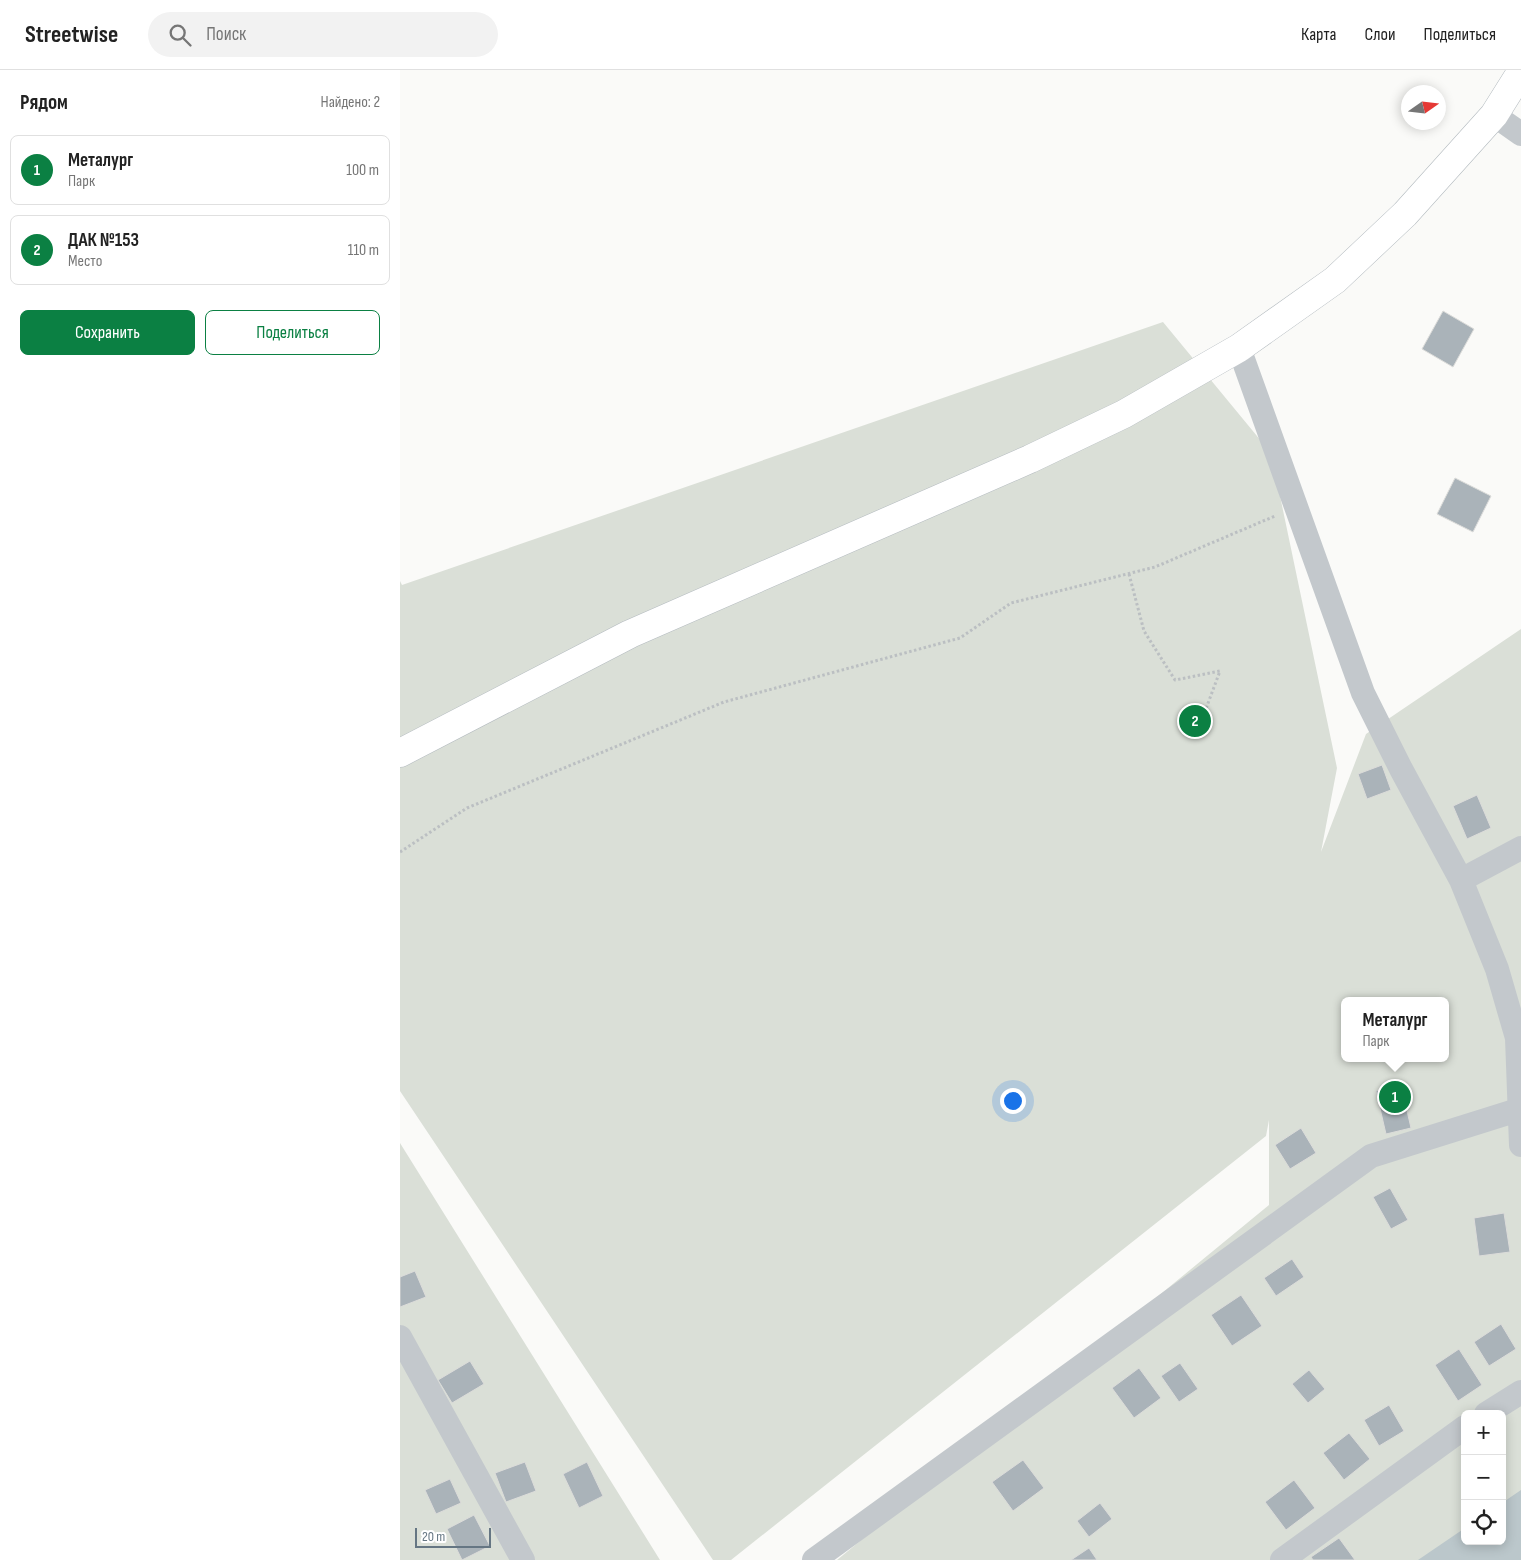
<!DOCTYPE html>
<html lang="ru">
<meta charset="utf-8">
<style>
body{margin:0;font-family:"Sofia Sans Condensed",sans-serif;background:#f2f2f2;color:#222}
.controls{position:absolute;right:15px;bottom:15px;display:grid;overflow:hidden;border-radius:8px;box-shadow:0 2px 12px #0003}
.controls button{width:45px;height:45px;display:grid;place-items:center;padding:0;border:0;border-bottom:1px solid #e0e0e0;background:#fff;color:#222;font:25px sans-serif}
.compass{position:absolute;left:1001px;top:15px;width:45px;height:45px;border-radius:50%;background:#fff;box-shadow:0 2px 12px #0003;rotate:76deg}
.scale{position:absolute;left:15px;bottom:12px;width:76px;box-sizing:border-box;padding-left:5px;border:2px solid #657683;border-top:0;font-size:14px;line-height:18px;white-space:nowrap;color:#657683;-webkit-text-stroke:4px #fff;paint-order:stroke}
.you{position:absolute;left:612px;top:1030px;width:18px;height:18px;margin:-12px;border:4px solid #fff;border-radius:50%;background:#1a73e8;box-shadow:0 0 0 8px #1a73e833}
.badge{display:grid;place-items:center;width:32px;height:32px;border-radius:50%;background:#0b8043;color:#fff;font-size:16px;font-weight:700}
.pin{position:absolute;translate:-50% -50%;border:2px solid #fff;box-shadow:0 1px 5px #0006}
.popup{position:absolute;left:941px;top:927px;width:108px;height:65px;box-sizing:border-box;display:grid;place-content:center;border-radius:8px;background:#fff;filter:drop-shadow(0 1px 4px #0005);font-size:16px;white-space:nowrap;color:#767676}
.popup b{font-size:19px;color:#222}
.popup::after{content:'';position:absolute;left:50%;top:100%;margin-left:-10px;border:10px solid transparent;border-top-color:#fff}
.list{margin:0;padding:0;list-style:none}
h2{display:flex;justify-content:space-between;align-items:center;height:65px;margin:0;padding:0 20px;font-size:21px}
h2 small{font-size:16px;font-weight:400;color:#767676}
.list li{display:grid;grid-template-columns:32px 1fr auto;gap:15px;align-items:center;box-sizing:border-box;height:70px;margin:0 10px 10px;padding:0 10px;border:1px solid #e0e0e0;border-radius:8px}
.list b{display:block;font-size:19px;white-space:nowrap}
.list p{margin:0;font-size:16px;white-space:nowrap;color:#767676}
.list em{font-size:16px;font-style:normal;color:#767676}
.actions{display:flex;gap:10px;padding:15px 20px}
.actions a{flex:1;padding:11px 0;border:1px solid #0b8043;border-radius:8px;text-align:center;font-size:18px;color:#0b8043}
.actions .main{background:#0b8043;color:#fff}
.icon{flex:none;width:28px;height:28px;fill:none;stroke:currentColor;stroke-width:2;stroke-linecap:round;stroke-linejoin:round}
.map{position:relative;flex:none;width:1121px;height:1490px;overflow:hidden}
header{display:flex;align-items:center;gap:30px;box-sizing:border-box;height:70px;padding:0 25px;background:#fff;border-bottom:1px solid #e0e0e0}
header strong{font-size:24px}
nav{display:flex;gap:28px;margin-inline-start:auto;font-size:18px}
.search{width:350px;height:45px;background:#f2f2f2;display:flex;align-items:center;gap:12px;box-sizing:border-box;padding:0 18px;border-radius:28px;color:#767676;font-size:19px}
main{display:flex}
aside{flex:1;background:#fff}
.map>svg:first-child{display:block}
.green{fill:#dadfd7;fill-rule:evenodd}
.water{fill:#bbc7cb}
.building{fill:#aab3b9;stroke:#dcdcda}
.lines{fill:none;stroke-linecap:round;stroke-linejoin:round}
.secondary-casing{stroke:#b3babf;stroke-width:29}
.path{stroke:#bbbfc2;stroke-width:3;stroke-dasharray:2.5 2.5;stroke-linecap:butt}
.minor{stroke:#c3c8cc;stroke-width:24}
.secondary{stroke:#fff;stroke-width:28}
</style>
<header>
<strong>Streetwise</strong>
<div class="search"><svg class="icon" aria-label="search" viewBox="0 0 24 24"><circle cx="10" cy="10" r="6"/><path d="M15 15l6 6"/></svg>Поиск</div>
<nav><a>Карта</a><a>Слои</a><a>Поделиться</a></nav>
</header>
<main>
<aside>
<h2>Рядом<small>Найдено: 2</small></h2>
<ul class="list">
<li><span class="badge">1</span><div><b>Металург</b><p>Парк</p></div><em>100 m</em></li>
<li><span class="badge">2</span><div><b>ДАК №153</b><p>Место</p></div><em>110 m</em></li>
</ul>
<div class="actions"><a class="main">Сохранить</a><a>Поделиться</a></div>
</aside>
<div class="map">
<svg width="1121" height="1490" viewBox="0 0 1121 1490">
<rect width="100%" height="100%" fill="#fafaf8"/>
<!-- green -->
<path class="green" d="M763,252L871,383L937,698L921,782L966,664L1121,559V1490H437L869,1135V1050L866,1066L331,1490H313L0,1021V511L2,515ZM945,931H1045V988H945ZM1065,1344H1102V1471H1065Z
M0,1073L260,1490H0Z"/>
<!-- water -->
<path class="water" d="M1121,1420V1490H1018L1065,1458V1471H1102V1433Z"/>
<!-- building -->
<path class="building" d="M1043,241L1074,259L1053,297L1022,279Z
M1055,408L1091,426L1073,462L1037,444Z
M982,695L991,720L967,729L958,704Z
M1077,725L1091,758L1067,769L1053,736Z
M1001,1015L1011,1058L986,1064L976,1021Z
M901,1058L916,1083L890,1099L875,1075Z
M990,1118L1008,1150L991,1159L973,1127Z
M1104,1143L1110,1182L1079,1186L1074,1148Z
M892,1189L904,1207L876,1226L864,1208Z
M15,1201L26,1227L0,1237V1207Z
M841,1225L862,1256L832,1276L811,1245Z
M1101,1254L1116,1279L1089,1296L1074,1272Z
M1059,1279L1082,1315L1058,1331L1035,1295Z
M70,1291L84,1314L52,1333L38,1310Z
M780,1293L798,1319L779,1332L761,1306Z
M739,1298L761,1328L734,1348L712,1318Z
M909,1300L925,1319L908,1333L892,1314Z
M989,1335L1004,1361L979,1376L964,1350Z
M949,1363L970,1389L944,1410L923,1383Z
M623,1390L644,1418L613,1441L592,1412Z
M125,1392L136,1421L106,1432L95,1403Z
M187,1392L203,1426L179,1438L163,1404Z
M50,1409L61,1433L36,1444L25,1420Z
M894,1410L915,1438L886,1460L865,1432Z
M700,1433L712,1449L689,1467L677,1451Z
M74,1445L90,1476L62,1490L47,1459Z
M939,1468L955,1490H913L911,1487Z
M689,1478L697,1490H671Z"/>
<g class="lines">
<defs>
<path id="secondary" d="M0,683L230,564L630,389L724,344L839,278L935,210L1005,144L1094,45L1121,2"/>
</defs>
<!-- secondary casing -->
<use href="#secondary" class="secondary-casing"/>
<!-- path -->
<path class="path" d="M729,504L744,561L775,610L820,601L804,644
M0,782L67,738L324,632L560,568L611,533L755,497L875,446"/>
<!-- minor -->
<path class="minor" d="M1094,45L1121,64
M839,278L963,623L1001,699L1061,810L1097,899L1117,968L1121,1075
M1061,810L1121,778
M0,1267L123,1490
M1086,1344L1121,1322
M414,1490L971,1086L1121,1039
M882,1490L1065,1357"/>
<!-- secondary -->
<use href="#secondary" class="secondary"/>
</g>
</svg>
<div class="controls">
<button>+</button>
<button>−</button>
<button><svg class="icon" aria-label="locate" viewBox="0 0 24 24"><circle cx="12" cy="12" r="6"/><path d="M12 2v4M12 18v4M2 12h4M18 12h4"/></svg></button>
</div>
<svg class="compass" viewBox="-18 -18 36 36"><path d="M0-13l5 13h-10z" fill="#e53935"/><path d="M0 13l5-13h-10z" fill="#767676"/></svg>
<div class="scale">20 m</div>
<div class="you"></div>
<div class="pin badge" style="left:995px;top:1027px">1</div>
<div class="popup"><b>Металург</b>Парк</div>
<div class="pin badge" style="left:795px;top:651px">2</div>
</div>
</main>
